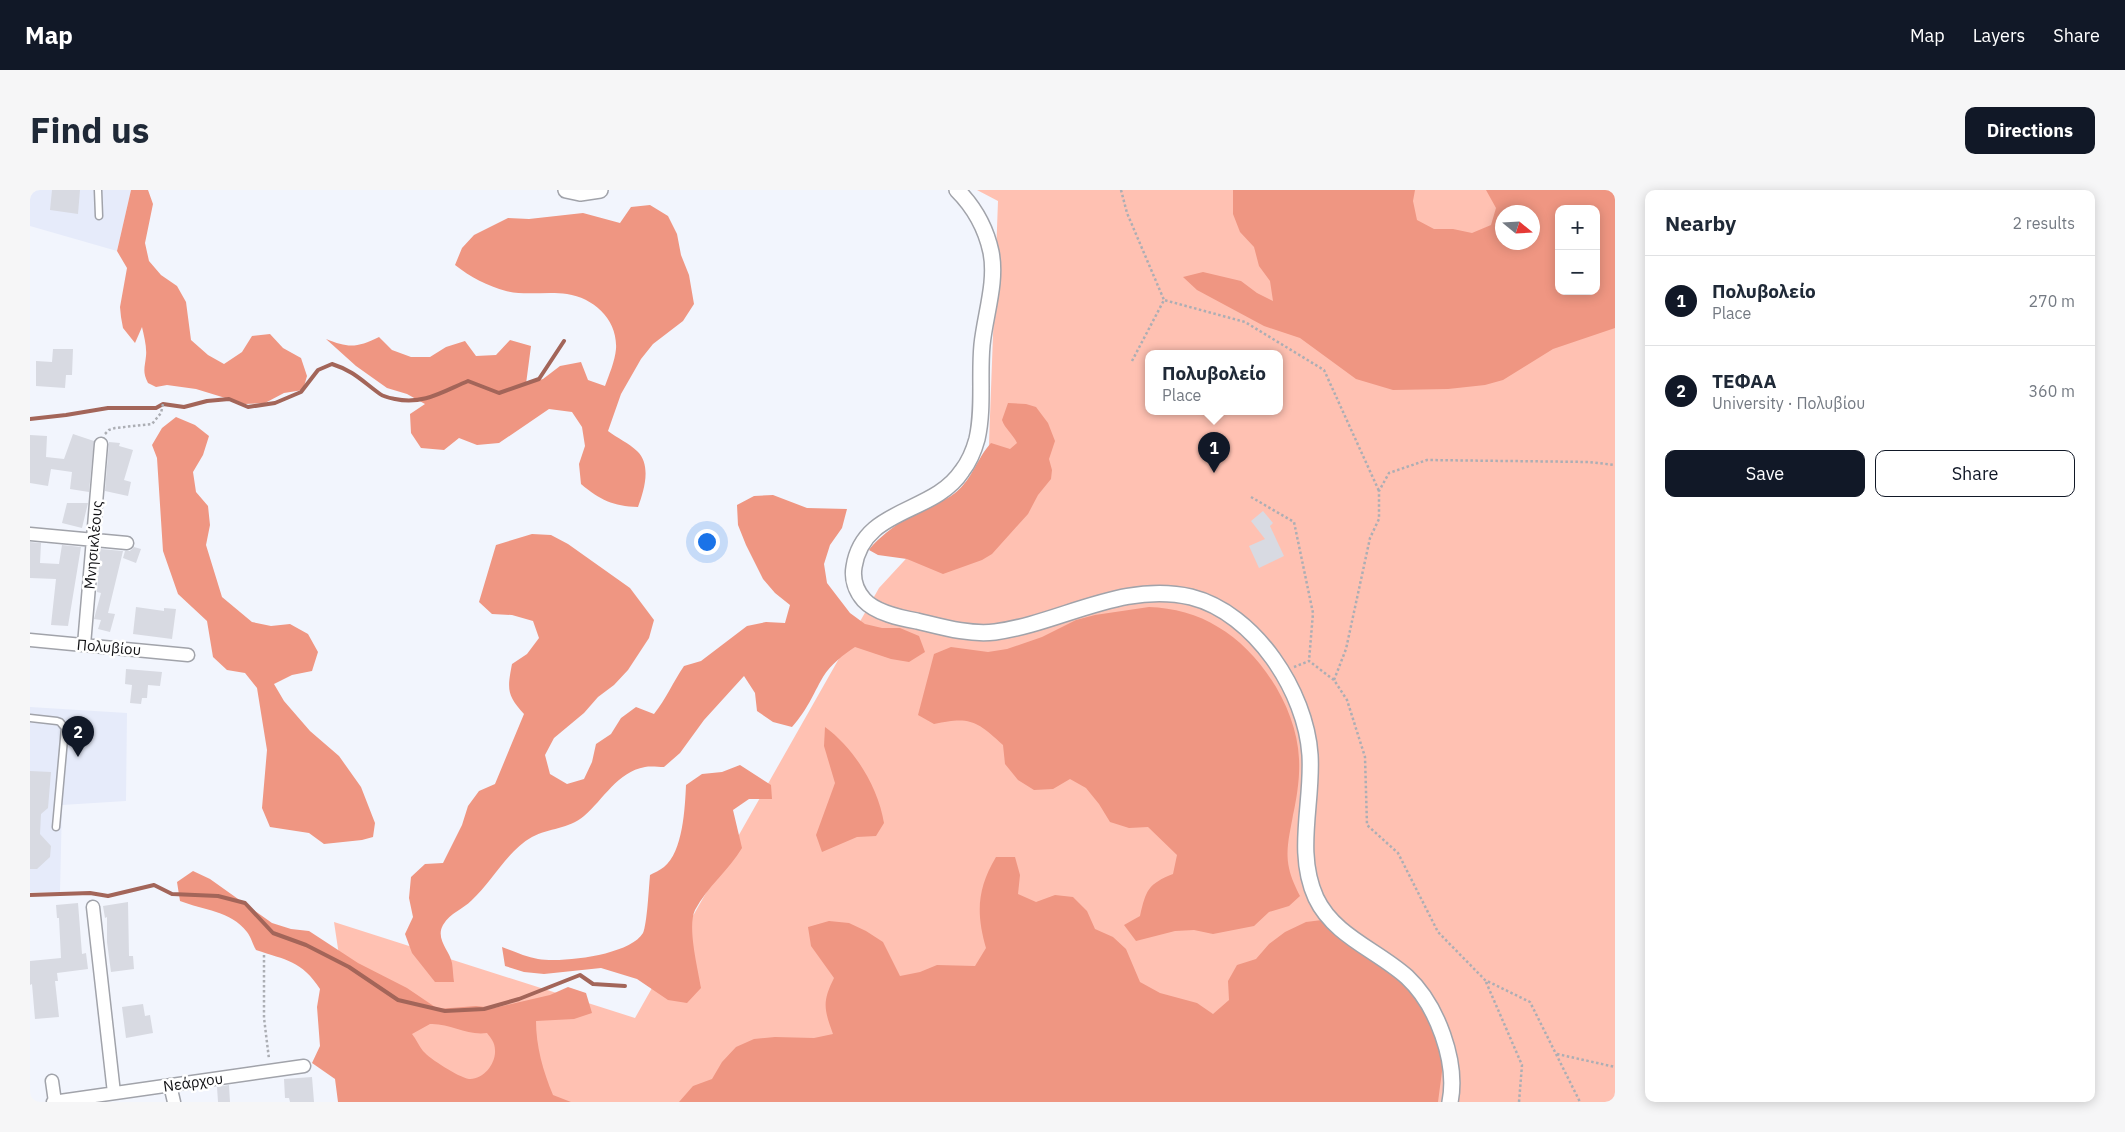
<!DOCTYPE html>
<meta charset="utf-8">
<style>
body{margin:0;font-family:"IBM Plex Sans",sans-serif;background:#f6f6f7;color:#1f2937}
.controls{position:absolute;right:15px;top:15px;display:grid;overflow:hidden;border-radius:10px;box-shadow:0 2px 12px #0003}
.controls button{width:45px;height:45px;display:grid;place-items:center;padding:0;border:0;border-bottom:1px solid #e0e1e3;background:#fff;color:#1f2937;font:25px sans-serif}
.compass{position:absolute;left:1465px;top:15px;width:45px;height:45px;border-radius:50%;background:#fff;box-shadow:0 2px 12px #0003;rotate:108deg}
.you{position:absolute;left:676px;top:351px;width:18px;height:18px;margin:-12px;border:4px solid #fff;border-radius:50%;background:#1a73e8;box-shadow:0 0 0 8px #1a73e833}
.badge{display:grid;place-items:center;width:32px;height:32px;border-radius:50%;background:#111827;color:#fff;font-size:16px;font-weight:700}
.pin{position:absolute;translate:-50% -41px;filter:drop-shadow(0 1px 2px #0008)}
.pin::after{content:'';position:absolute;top:26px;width:18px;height:15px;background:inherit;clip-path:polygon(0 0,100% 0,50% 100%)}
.popup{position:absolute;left:1115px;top:160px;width:138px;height:65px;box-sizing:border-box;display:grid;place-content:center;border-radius:10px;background:#fff;filter:drop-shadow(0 1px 4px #0005);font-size:16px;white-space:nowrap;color:#747a83}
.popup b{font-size:19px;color:#1f2937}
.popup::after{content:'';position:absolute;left:50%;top:100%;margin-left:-10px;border:10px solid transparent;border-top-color:#fff}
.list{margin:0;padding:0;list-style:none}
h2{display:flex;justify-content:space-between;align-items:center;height:65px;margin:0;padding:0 20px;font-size:21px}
h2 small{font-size:16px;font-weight:400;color:#747a83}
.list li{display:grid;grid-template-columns:32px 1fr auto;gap:15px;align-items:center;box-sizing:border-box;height:90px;padding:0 20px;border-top:1px solid #e0e1e3}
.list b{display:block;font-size:19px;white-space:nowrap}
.list p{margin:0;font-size:16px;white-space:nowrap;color:#747a83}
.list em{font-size:16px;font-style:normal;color:#747a83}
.actions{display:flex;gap:10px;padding:15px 20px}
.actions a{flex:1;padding:11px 0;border:1px solid #111827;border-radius:10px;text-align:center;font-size:18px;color:#111827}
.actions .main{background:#111827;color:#fff}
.map{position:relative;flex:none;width:1585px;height:912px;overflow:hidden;border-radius:10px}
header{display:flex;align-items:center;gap:30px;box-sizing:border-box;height:70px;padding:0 25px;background:#111827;color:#fff}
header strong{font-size:24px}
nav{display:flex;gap:28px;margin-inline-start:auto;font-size:18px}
.intro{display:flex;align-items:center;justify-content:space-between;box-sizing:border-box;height:120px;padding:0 30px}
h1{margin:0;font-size:35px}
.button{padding:12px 22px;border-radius:10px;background:#111827;color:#fff;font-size:18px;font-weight:700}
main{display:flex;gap:30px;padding:0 30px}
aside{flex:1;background:#fff;border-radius:10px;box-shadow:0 2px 12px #0003}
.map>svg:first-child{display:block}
.built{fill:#e6ebfa}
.green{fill:#ffc1b2;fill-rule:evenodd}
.forest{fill:#ef9682;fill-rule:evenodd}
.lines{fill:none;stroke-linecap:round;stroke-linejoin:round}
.stream{stroke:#a36559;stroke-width:4}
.building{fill:#d8dae2}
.service-casing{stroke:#a1a3aa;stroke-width:9}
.minor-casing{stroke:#a1a3aa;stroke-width:15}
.tertiary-casing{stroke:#a1a3aa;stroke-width:18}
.path{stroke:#acaeb4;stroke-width:2.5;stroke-dasharray:2.5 2.5;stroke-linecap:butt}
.service{stroke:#fff;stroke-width:6}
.minor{stroke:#fff;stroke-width:12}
.tertiary{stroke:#fff;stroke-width:15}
.labels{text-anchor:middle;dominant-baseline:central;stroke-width:5;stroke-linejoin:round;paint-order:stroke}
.street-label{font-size:15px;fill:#111114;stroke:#fff}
</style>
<header>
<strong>Map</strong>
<nav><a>Map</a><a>Layers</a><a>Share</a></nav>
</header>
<div class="intro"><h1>Find us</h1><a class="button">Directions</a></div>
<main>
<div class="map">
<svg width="1585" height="912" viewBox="0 0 1585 912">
<rect width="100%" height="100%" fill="#f2f5fd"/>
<!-- built -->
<path class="built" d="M0,0H101L87,61L0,36Z
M0,517L97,523L96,611L32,615L30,702H0Z"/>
<!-- green -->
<path class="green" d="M947,0H1585V912H331L304,732L605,828L849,398L958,280L968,11ZM1529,19H1566V101H1529ZM1472,22H1502V52H1472ZM1119,164H1249V222H1119Z"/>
<!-- forest -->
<path class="forest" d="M101,0H118L123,14L115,53L119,71L131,85L147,96L156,112L161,150L178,165L194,174L212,162L222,146L240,144L253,158L271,168L277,186L273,200L254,203L235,213L215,214L166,199L137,195L126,197L118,193C112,182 115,177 116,166C117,157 114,146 112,137L105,153L93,138L91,127L90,117L97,78L87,61Z
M1203,0H1385L1383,11L1387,30L1404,39H1423L1442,43L1461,35L1466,18L1456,0H1585V138L1523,159L1473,190L1455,195L1418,199L1363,200L1326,189L1270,148L1234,136L1167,100L1153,87L1173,82L1211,91L1227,103L1243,111L1240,91L1229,76L1224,57L1210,42L1203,24ZM1529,19H1566V101H1529ZM1472,22H1502V52H1472Z
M620,15L638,26L647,44L651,65L659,85L664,114L653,131L623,154L611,169L591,204L578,241C587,248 599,253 607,261C622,275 614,301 608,317C583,316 570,310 551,294L549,274L555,256L552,237L542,222L519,219L469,253L447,255L429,248L414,260L391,258L381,243L380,224L395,214L377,204L357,198L326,176L296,149C318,158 327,158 349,147L362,160L381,167H400L416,157L435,151L446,166L466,165L480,150L501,156L496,194L513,189L530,176L551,172L558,190L575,196C579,185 585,171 586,159C588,130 564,108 537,104C517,101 496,106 476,101C458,96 440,87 425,75L432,58L444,45L478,28L499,29L553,23L590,33L601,17Z
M978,213L996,214L1006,217L1018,233L1025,251L1019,269L1022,280L1021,289L1008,305L998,324L962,364L952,370L913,384L877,369L848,365L839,360C849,346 875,328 891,320C903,314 914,312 925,303C942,290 947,268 961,253L980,259L987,253C983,244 975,239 972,230Z
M146,227L165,235L179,246L173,265L163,282L166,302L178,316L180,335L176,355L192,407L222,432L241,436L260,434L278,444L288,462L282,481L262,485L244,494L254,511L280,541L309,566L331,597L345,633L343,647L332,650L294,654L279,643L240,637L232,618L237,560L227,498L215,483L197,480L183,467L177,431L148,404L133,361L127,268L122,255L132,238Z
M743,305L777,318L817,319L812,338L800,355L794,374L797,393L820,423L835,434L852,438H870L889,446L895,462L879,472L861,469L825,457C813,465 801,474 793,487C782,506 778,519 762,537L743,532L727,521L725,503L714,486L674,530L650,563L634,577C628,577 621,576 615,577C587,582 574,609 554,626C539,639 519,638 502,647C478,660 461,693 442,710C432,720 421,722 413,735C405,749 420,761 422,773C423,779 423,786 424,792H405L382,763L375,744L383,727L379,708L381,687L395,674L413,673L432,635L438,616L449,601L465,594L494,524C477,505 477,500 482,474L497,464L509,448L503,431L482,425L462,424L449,412L466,355L502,344L521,345L538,354L600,398L624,430L619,448L598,480L584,495L568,507L554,523L524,548L515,565L520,584L537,594L554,589L562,572L566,554L581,544L591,528L606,517L624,524C636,509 643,492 654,476L671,471L717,436L736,432L755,433L760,415L745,403L733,389L716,355L708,335L707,315L724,306Z
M1119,417C1143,418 1168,424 1188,437C1231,462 1267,519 1269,569C1270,587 1267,607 1263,625C1260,643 1255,660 1259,678C1261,688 1266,698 1270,706L1259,716L1239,722L1224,736L1183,744L1164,740L1145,741L1106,751L1094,735L1110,726C1116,700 1118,694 1143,684L1147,665L1118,637L1099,638L1080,632L1069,614L1056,598L1040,589L1023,599L1004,600L988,590L975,574L973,555C947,531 940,526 904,534L888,525L904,464L921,457L958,462L977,459L1012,447L1046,430L1065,425Z
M795,537C825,559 848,597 854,633L846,646L827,647L792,662L786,645L805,593L794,556Z
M710,575L741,595L742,609H719L703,620L712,658C699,680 677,697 665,720C657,737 668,779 671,798L657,813L638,810L607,789L571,778L514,784L494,782L475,776L472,757C483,761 496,767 508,769C533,773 600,765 613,743C617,735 619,696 620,685C624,683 630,680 634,677C653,662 655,617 656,595L672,584L692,582Z
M966,667H985L990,685L988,704L1006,712L1025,705L1043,707L1057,721L1065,739L1083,747L1096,759L1110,792L1130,803L1167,813L1183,824L1199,810L1198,791L1207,775L1226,769L1239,754L1255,742L1276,732L1292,730L1381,800L1404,831L1413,874L1408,912H649L663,896L682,889L692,872L706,857L724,849L745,847L784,848L803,844C794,819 792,812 804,788L781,756L778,737L799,731L819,733L836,741L853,752L870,786L890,782L907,775L945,776L956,758C946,723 947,699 966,667Z
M163,681L180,689L242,733L261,739L279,741L328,773L377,798L408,819L446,816L464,818L520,805L538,797L556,803L562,823L544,829L506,831C506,856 513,881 523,905L541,912H308L305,889L282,873L290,856L287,817L290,799C272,771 256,770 226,760C223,755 221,747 217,742C201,721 173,720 150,711L147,692ZM400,834C420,833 437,846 457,843C461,848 465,853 465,860C466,874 453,890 439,889C428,887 400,869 393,861C389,856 386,849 382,844Z"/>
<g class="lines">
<!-- stream -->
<path class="stream" d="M0,229L36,225L78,218H126L133,214L154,217L177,211L199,209L218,217L245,213L271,202L288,180L302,174C324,181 332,191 350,204C354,207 360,208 365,209C393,215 412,202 438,191L469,203L509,189L534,151
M0,705L60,703L78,706L124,695L142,704L188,706L215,713L243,743L276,755L319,777L368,810L415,821L454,819L489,809L550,785L563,794L595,796"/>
</g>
<!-- building -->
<path class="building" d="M22,0H50L48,24L20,20Z
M23,159H43L42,185H36L35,198L6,196V171L22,172Z
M43,244L64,251L59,302L40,299L42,282L21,279L18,296L0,293V245L17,246L16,267L34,269Z
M79,252L90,253L89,256L103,260L94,290L101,292L98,306L75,301Z
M37,313H58L52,338L32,333Z
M1233,321L1243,333L1240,336L1254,366L1229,378L1219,356L1235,349L1221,331Z
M0,352L11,353L10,373L29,374L32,355L51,357L38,436L21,435L26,389L0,388Z
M104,357L111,359L106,373L93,368L95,361H100Z
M70,359L93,361L78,423L85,424L80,442L68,439L71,430L64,429L71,403L67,402Z
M106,417L134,421V418L146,419L142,449L103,444Z
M96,479L132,482L130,496L118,495L117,508H112L111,514L100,513L102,495L95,494Z
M0,581L21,582L18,618L11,624L10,644L21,656L20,667L7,679H0Z
M98,712L99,766H103L104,779L81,782L77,752V727L75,728L73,716Z
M48,713L52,764L56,763L58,779L27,783L28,791H25L29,827L5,829L2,794L0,795V771L31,768L29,728H27L26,715Z
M113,814L115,826L120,825L123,843L96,848L92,817Z
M282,887L284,912H260L259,908H255L254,889Z
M199,895L200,912H188L187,897Z"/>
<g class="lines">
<defs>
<path id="service" d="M68,0L69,26
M0,528L27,531L30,532L35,538L26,637"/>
<path id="minor" d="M0,344L97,353
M0,450L158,465
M54,455L71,254
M63,717L84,903
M22,891L25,912
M140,895L144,912
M23,912L274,876"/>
<path id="tertiary" d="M536,0L550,3L570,0
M927,0C944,17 956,39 961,62C967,92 955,125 952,155C949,186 954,218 947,249C944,260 939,272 932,281C903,325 833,317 824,377C822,389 826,401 834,410C846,423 870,428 887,431C912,437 939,445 965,442C1031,433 1093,391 1161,407C1225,423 1276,502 1280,565C1283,613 1265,662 1286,708C1304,746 1347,760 1377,787C1407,815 1428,872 1420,912"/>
</defs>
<!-- service casing -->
<use href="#service" class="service-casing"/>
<!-- minor casing -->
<use href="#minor" class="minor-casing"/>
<!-- tertiary casing -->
<use href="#tertiary" class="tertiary-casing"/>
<!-- path -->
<path class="path" d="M1091,0L1097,23L1134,110
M1102,171L1134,110L1215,132L1294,180L1349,301
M75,244L79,240L85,238L122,234L131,223L133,214
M1221,307L1264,332L1283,423L1279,471
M1264,477L1279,471L1304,490L1317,510L1335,567L1337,635L1368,663L1408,742L1455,790L1500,812L1550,912
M1304,490L1316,459L1340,348L1349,329V301L1359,283L1397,270L1559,272L1585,275
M234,765V828L239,869
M1456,792L1492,875L1489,912
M1527,864L1585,877"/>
<!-- service -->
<use href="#service" class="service"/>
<!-- minor -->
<use href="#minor" class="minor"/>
<!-- tertiary -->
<use href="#tertiary" class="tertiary"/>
</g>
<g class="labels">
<!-- street labels -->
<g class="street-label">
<text transform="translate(63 355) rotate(-85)">Μνησικλέους</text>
<text transform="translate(79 457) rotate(5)">Πολυβίου</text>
<text transform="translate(163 892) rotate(-8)">Νεάρχου</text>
</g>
</g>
</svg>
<div class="controls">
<button>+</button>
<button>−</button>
</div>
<svg class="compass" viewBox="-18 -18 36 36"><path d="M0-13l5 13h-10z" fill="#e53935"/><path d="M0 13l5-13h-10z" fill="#747a83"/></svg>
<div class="you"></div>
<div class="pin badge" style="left:1184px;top:283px">1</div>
<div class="popup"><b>Πολυβολείο</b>Place</div>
<div class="pin badge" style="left:48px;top:567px">2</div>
</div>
<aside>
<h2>Nearby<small>2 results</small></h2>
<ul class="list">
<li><span class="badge">1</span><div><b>Πολυβολείο</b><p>Place</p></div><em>270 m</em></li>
<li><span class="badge">2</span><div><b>ΤΕΦΑΑ</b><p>University · Πολυβίου</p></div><em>360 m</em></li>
</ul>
<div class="actions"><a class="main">Save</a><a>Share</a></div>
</aside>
</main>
